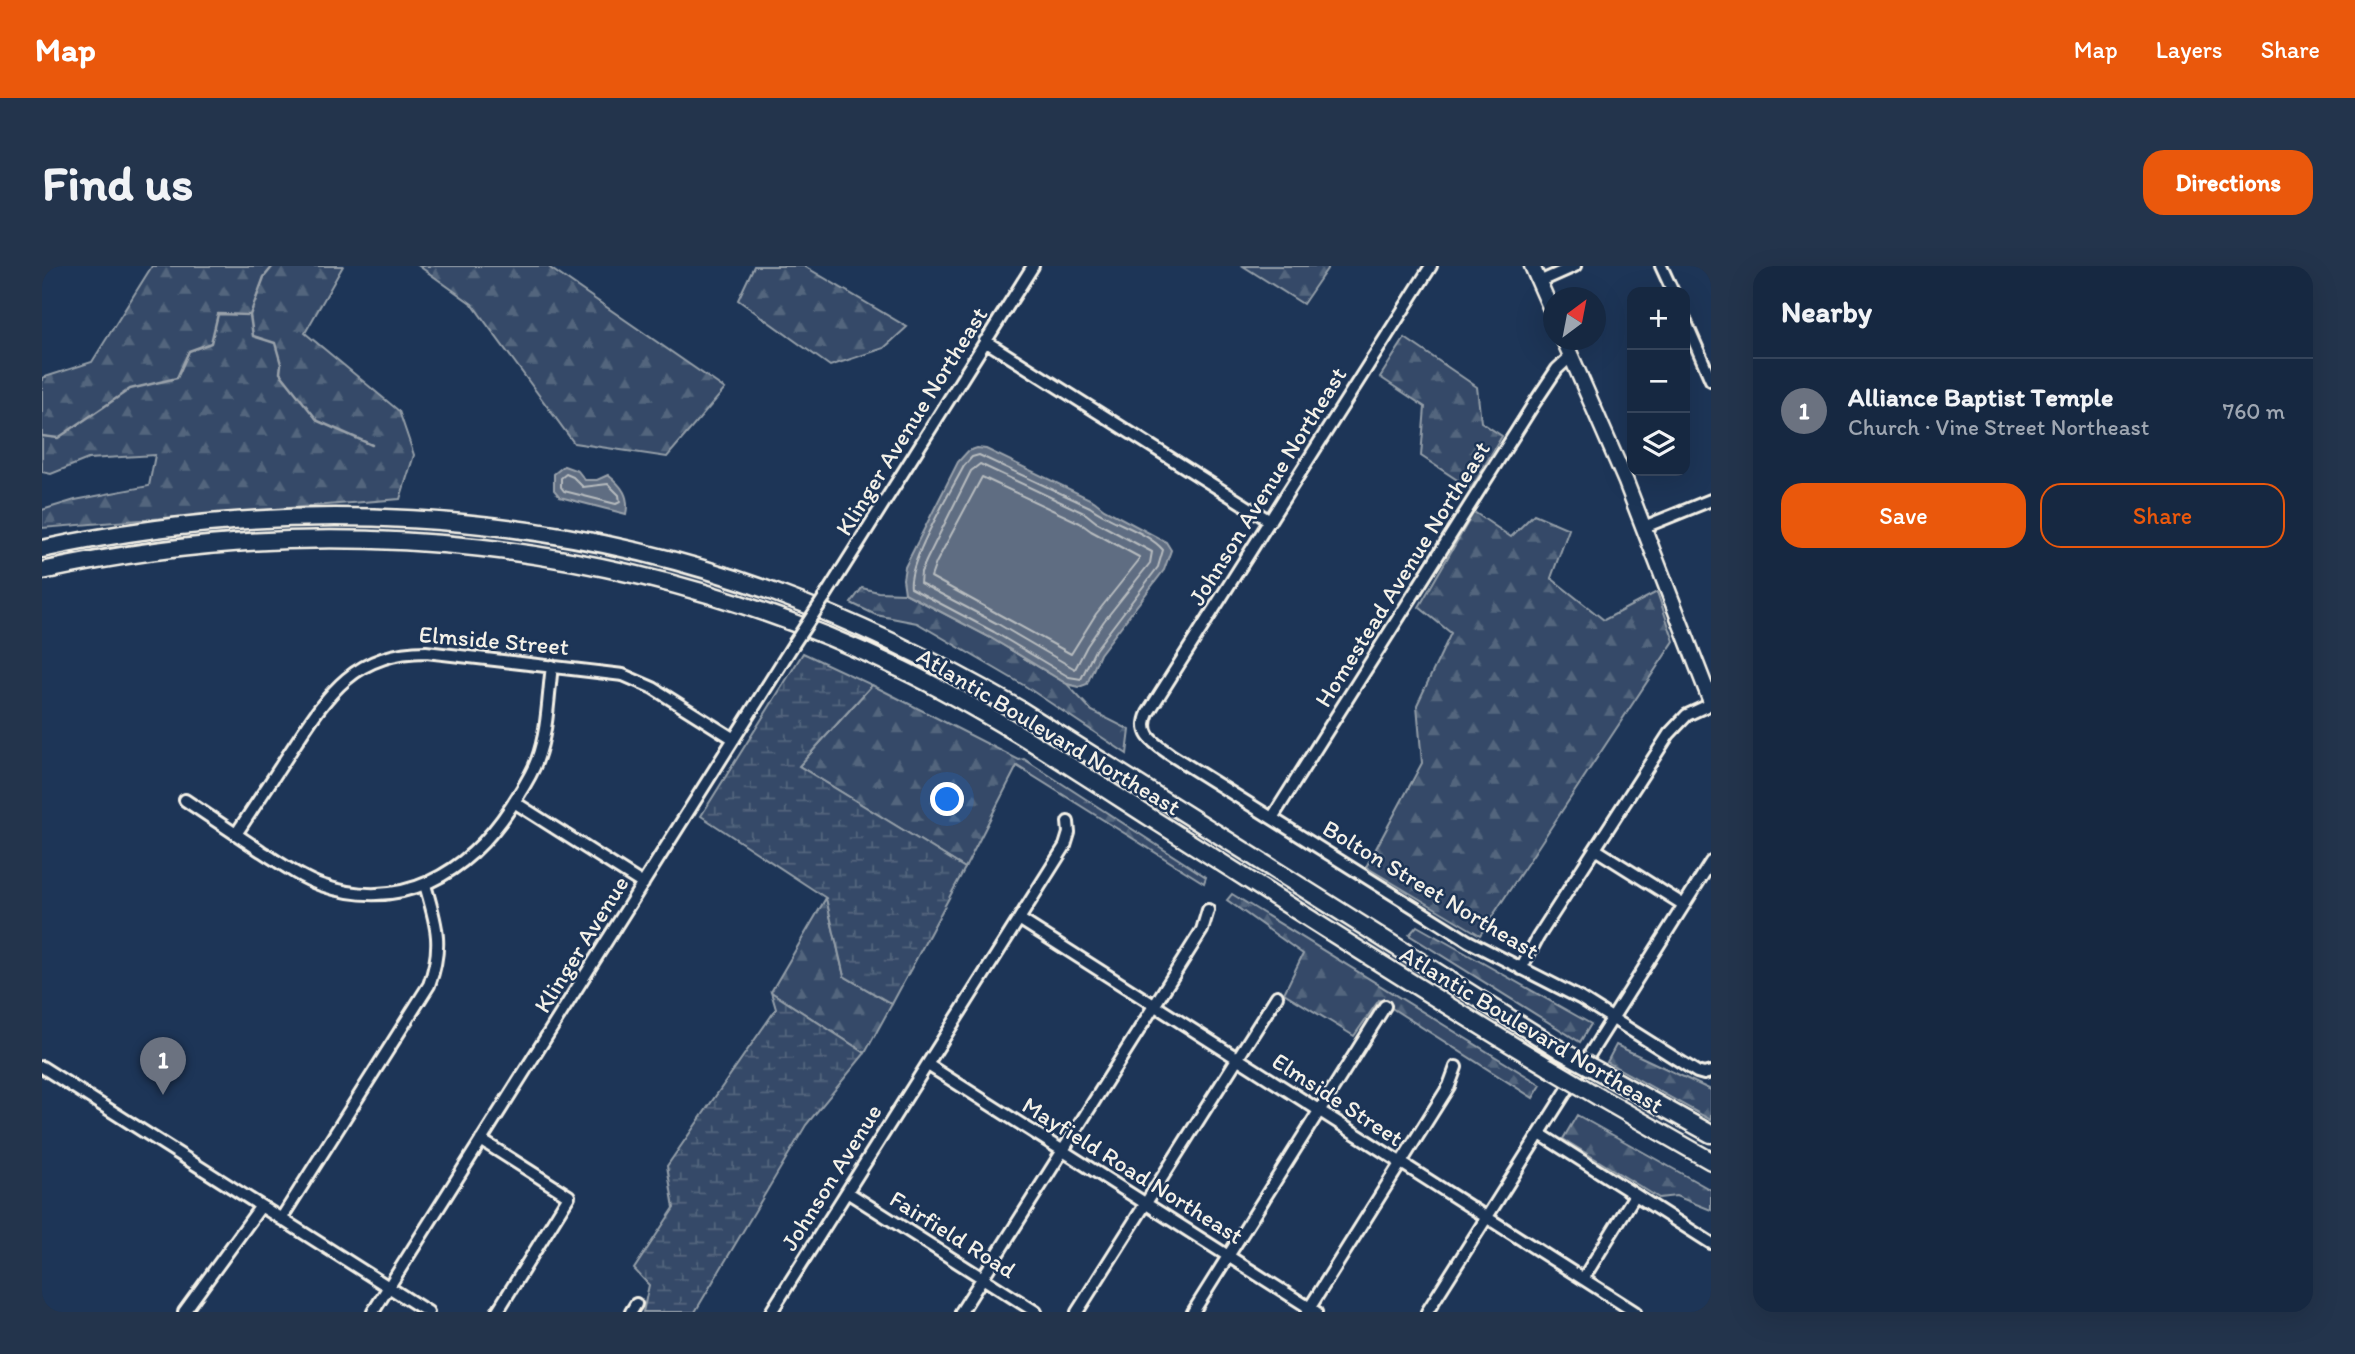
<!DOCTYPE html>
<meta charset="utf-8">
<style>
body{margin:0;font-family:Itim,sans-serif;background:#23344c;color:#f1f3f6}
.controls{position:absolute;right:21px;top:21px;display:grid;overflow:hidden;border-radius:14px;box-shadow:0 7px 28px #0002}
.controls button{width:63px;height:63px;display:grid;place-items:center;padding:0;border:0;border-bottom:2px solid #35445a;background:#162841;color:#f1f3f6;font:35px sans-serif}
.compass{position:absolute;left:1501px;top:21px;width:63px;height:63px;border-radius:50%;background:#162841;box-shadow:0 7px 28px #0002;rotate:32deg}
.you{position:absolute;left:906px;top:534px;width:24px;height:24px;margin:-18px;border:5px solid #fff;border-radius:50%;background:#1a73e8;box-shadow:0 0 0 10px #1a73e833}
.badge{display:grid;place-items:center;width:46px;height:46px;border-radius:50%;background:#ea580c;color:#fff;font-size:23px;font-weight:700}
.pin{position:absolute;translate:-50% -58px;filter:drop-shadow(0 2px 4px #0008)}
.pin::after{content:'';position:absolute;top:37px;width:24px;height:21px;background:inherit;clip-path:polygon(0 0,100% 0,50% 100%)}
.list{margin:0;padding:0;list-style:none}
h2{display:flex;justify-content:space-between;align-items:center;height:91px;margin:0;padding:0 28px;font-size:30px}
h2 small{font-size:23px;font-weight:400;color:#9ea6b1}
.list li{display:grid;grid-template-columns:46px 1fr auto;gap:21px;align-items:center;box-sizing:border-box;height:105px;padding:0 28px;border-top:2px solid #35445a}
.list b{display:block;font-size:26px;white-space:nowrap}
.list p{margin:0;font-size:23px;white-space:nowrap;color:#9ea6b1}
.list em{font-size:23px;font-style:normal;color:#9ea6b1}
.actions{display:flex;gap:14px;padding:21px 28px}
.actions a{flex:1;padding:16px 0;border:2px solid #ea580c;border-radius:21px;text-align:center;font-size:24px;color:#ea580c}
.actions .main{background:#ea580c;color:#fff}
.icon{flex:none;width:38px;height:38px;fill:none;stroke:currentColor;stroke-width:2;stroke-linecap:round;stroke-linejoin:round}
.map{position:relative;flex:none;width:1669px;height:1046px;overflow:hidden;border-radius:21px}
header{display:flex;align-items:center;gap:42px;box-sizing:border-box;height:98px;padding:0 35px;background:#ea580c;color:#fff}
header strong{font-size:33px}
nav{display:flex;gap:38px;margin-inline-start:auto;font-size:24px}
.intro{display:flex;align-items:center;justify-content:space-between;box-sizing:border-box;height:168px;padding:0 42px}
h1{margin:0;font-size:49px}
.button{padding:18px 32px;border-radius:21px;background:#ea580c;color:#fff;font-size:24px;font-weight:700}
main{display:flex;gap:42px;padding:0 42px}
aside{flex:1;background:#162841;border-radius:21px;box-shadow:0 7px 28px #0002}
.map>svg:first-child{display:block}
.forest{fill:url(#forest-firs);stroke:#949ea8;stroke-width:2}
.wetland{fill:url(#wetland-marsh);stroke:#949ea8;stroke-width:2}
.water{fill:#5e6d82;stroke:#9aa2ab;stroke-width:2}
.lines{fill:none;stroke-linecap:round;stroke-linejoin:round}
.shore{stroke:#b8bcbf;stroke-width:2}
.stream{stroke:#9aa2ab;stroke-width:2.5}
.minor-casing{stroke:#f4f1e8;stroke-width:16}
.major-casing{stroke:#f4f1e8;stroke-width:19}
.highway-casing{stroke:#f4f1e8;stroke-width:21}
.minor{stroke:#1d3557;stroke-width:10}
.major{stroke:#1d3557;stroke-width:14}
.highway{stroke:#1d3557;stroke-width:16}
.minor-bridge-casing{stroke:#f4f1e8;stroke-width:16;stroke-linecap:butt}
.highway-bridge-casing{stroke:#f4f1e8;stroke-width:21;stroke-linecap:butt}
.minor-bridge{stroke:#1d3557;stroke-width:10}
.highway-bridge{stroke:#1d3557;stroke-width:16}
.labels{text-anchor:middle;dominant-baseline:central;stroke-width:5;stroke-linejoin:round;paint-order:stroke}
.street-label{font-size:24px;fill:#f4f1e8;stroke:#1d3557}
</style>
<header>
<strong>Map</strong>
<nav><a>Map</a><a>Layers</a><a>Share</a></nav>
</header>
<div class="intro"><h1>Find us</h1><a class="button">Directions</a></div>
<main>
<div class="map">
<svg width="1669" height="1046" viewBox="0 0 1669 1046">
<defs>
<pattern id="forest-firs" width="22" height="20" patternUnits="userSpaceOnUse" patternTransform="scale(1.75)"><rect width="22" height="20" fill="#354a67"/><path d="M5 1l3.5 6h-7zM16 11l3.5 6h-7z" fill="#53657d"/></pattern>
<pattern id="wetland-marsh" width="20" height="14" patternUnits="userSpaceOnUse" patternTransform="scale(1.75)"><rect width="20" height="14" fill="#354a67"/><path d="M1 5h8M5 5V1M11 12h8M15 12V8" fill="none" stroke="#53657d"/></pattern>
</defs>
<rect width="100%" height="100%" fill="#1d3557"/>
<filter id="ink" filterUnits="userSpaceOnUse"><feTurbulence type="fractalNoise" baseFrequency=".0143" numOctaves="2"/><feDisplacementMap in="SourceGraphic" scale="14" xChannelSelector="R" yChannelSelector="G"/><feConvolveMatrix kernelMatrix="1 2 1 2 8 2 1 2 1" color-interpolation-filters="sRGB"/></filter>
<g filter="url(#ink)">
<!-- forest -->
<path class="forest" d="M110,0H301L263,67L357,145L372,189L358,233L0,262V244L33,234L107,220L113,189L46,193L9,208L0,206V112L50,96Z
M377,0H505L683,123L625,191L532,177L430,38Z
M712,0H762L865,61L842,82L788,100L696,34Z
M1201,0H1287L1261,38Z
M1363,72L1435,121L1439,156L1460,170L1429,223L1379,190L1383,141L1338,111Z
M1432,246L1469,271L1492,248L1527,263L1509,312L1562,354L1615,326L1632,375L1438,669L1324,601L1380,497L1375,439L1409,367L1377,341Z
M820,322L836,326L863,327L949,372L1025,418L1050,445L1088,464L1085,488L983,420L875,357L834,349L809,337Z
M830,419L977,494L982,493L1164,611L1162,617L975,500L923,602L757,500Z
M1190,628L1499,819L1491,832L1337,734L1312,770L1242,727L1261,688L1185,634Z
M784,632L802,710L850,738L823,787L729,726Z
M1375,660L1549,758L1538,776L1367,669Z
M1574,779L1669,824V854L1565,796Z
M1535,849L1669,924V944L1634,930L1617,932L1521,873Z"/>
<!-- wetland -->
<path class="wetland" d="M761,387L830,419L757,500L923,602L850,738L802,710L784,632L659,550Z
M729,726L823,787L764,859L653,1046H601L607,1019L592,1003L632,942L625,900L734,743Z"/>
<!-- water -->
<path class="water" d="M935,182L944,183L1052,235L1062,243L1124,276L1129,284L1122,304L1058,388L1045,418L1037,421L1025,418L949,372L863,327L861,313L863,301L916,196L926,185Z
M522,200L536,205L543,214H555L566,209C580,220 588,230 584,248L518,231L512,224V208Z"/>
<g class="lines">
<!-- shore -->
<path class="shore" d="M937,189L1048,241C1069,257 1105,265 1121,284L1116,301L1053,384L1039,413L1027,411L952,366L869,322C865,297 909,225 922,200L930,191Z
M938,198L1044,248L1054,256L1110,286L1108,297L1062,355L1045,380L1033,403L956,358L878,317L879,306L885,293L929,205Z
M524,208L531,211L541,221L566,218L577,229L578,236L574,238L522,225L519,221V212Z
M940,211L1038,257L1049,265L1097,291V294L1054,348L1029,388L889,311L894,297Z"/>
<!-- stream -->
<path class="stream" d="M208,49L211,70L233,77L239,98L238,107L276,155L330,179
M0,170L16,172L88,123L135,112L147,85L169,77L176,48L208,49L222,11L231,0"/>
<defs>
<path id="minor" d="M1389,0L1106,447C1096,469 1112,477 1129,489L1426,675L1538,732L1655,806L1662,808L1669,806
M1619,0L1631,26
M1497,16L1533,0
M1643,54L1669,114
M943,75L1228,255
M1602,261L1669,234
M782,332L991,0
M143,534C168,551 194,568 219,585C238,597 257,611 279,619C360,647 425,608 469,541C478,526 489,511 495,494C506,465 506,430 510,400
M472,536L601,618
M1230,552L1493,136L1515,103L1529,90
M194,568C212,541 230,514 248,486C284,431 310,386 384,386L581,409L611,422L692,473
M1553,583L1642,639
M977,653L1593,1046
M1479,703L1496,671L1627,468L1645,449L1669,438
M886,799L1274,1046
M0,801L386,1046
M1498,868L1669,977
M439,874L527,930L455,1046
M805,926L994,1046
M239,953L387,719C402,679 394,657 383,619
M1541,1013L1593,929
M142,1046L219,940
M331,1046L751,379
M589,1046L594,1038
M729,1046L1023,580L1027,567L1026,556
M919,1046L1160,664L1166,644
M1035,1046L1235,730
M1151,1046L1343,740
M1265,1046L1407,820L1414,801
M1385,1046L1669,596"/>
<path id="major" d="M1490,0L1512,50
M1522,74L1584,216L1669,436"/>
<path id="highway" d="M0,283C242,230 501,242 734,327C819,358 899,398 977,443L1520,785
M0,305C289,241 594,274 861,404C947,446 1028,500 1109,552C1242,636 1373,721 1508,802
M1567,811L1669,868
M1557,831L1669,895"/>
</defs>
<!-- minor casing -->
<use href="#minor" class="minor-casing"/>
<!-- major casing -->
<use href="#major" class="major-casing"/>
<!-- highway casing -->
<use href="#highway" class="highway-casing"/>
<!-- minor -->
<use href="#minor" class="minor"/>
<!-- major -->
<use href="#major" class="major"/>
<!-- highway -->
<use href="#highway" class="highway"/>
<defs>
<path id="minor-bridge" d="M751,379L782,332"/>
<path id="highway-bridge" d="M1520,785L1567,811
M1508,802L1557,831"/>
</defs>
<!-- minor-bridge casing -->
<use href="#minor-bridge" class="minor-bridge-casing"/>
<!-- highway-bridge casing -->
<use href="#highway-bridge" class="highway-bridge-casing"/>
<!-- minor-bridge -->
<use href="#minor-bridge" class="minor-bridge"/>
<!-- highway-bridge -->
<use href="#highway-bridge" class="highway-bridge"/>
</g>
</g>
<g class="labels">
<!-- street labels -->
<g class="street-label">
<text transform="translate(869 155) rotate(-58)">Klinger Avenue Northeast</text>
<text transform="translate(1225 220) rotate(-58)">Johnson Avenue Northeast</text>
<text transform="translate(1360 308) rotate(-58)">Homestead Avenue Northeast</text>
<text transform="translate(452 374) rotate(5)">Elmside Street</text>
<text transform="translate(1007 465) rotate(31)">Atlantic Boulevard Northeast</text>
<text transform="translate(1389 623) rotate(31)">Bolton Street Northeast</text>
<text transform="translate(539 678) rotate(-58)">Klinger Avenue</text>
<text transform="translate(1490 763) rotate(31)">Atlantic Boulevard Northeast</text>
<text transform="translate(1296 833) rotate(33)">Elmside Street</text>
<text transform="translate(1091 904) rotate(32)">Mayfield Road Northeast</text>
<text transform="translate(789 911) rotate(-58)">Johnson Avenue</text>
<text transform="translate(911 968) rotate(32)">Fairfield Road</text>
</g>
</g>
</svg>
<div class="controls">
<button>+</button>
<button>−</button>
<button><svg class="icon" aria-label="layers" viewBox="0 0 24 24"><path d="M12 4l9 5-9 5-9-5zM3 14l9 5 9-5"/></svg></button>
</div>
<svg class="compass" viewBox="-18 -18 36 36"><path d="M0-13l5 13h-10z" fill="#e53935"/><path d="M0 13l5-13h-10z" fill="#9ea6b1"/></svg>
<div class="you"></div>
<div class="pin badge" style="left:121px;top:829px;background:#6b7280">1</div>
</div>
<aside>
<h2>Nearby<small></small></h2>
<ul class="list">
<li><span class="badge" style="background:#6b7280">1</span><div><b>Alliance Baptist Temple</b><p>Church · Vine Street Northeast</p></div><em>760 m</em></li>
</ul>
<div class="actions"><a class="main">Save</a><a>Share</a></div>
</aside>
</main>
